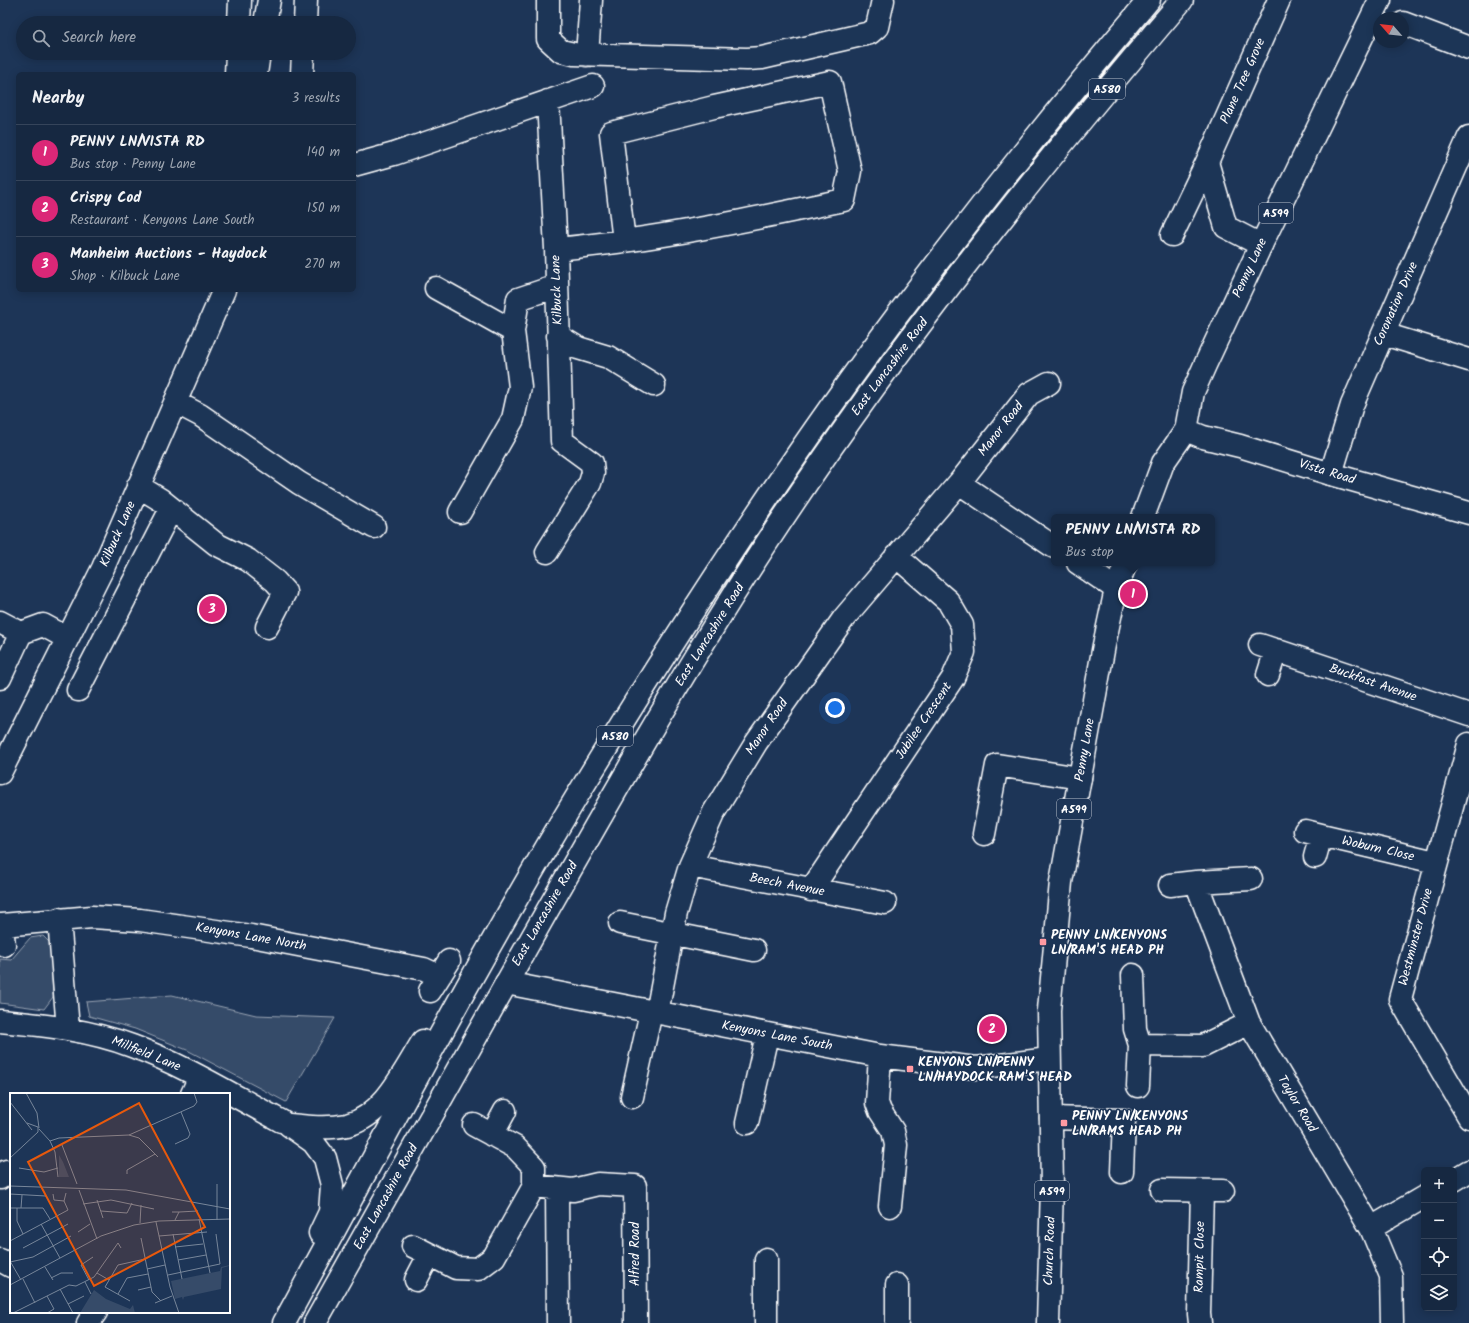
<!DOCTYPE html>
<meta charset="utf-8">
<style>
body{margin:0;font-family:Kalam,sans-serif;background:#1f3048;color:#f1f3f6}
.controls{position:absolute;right:12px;bottom:12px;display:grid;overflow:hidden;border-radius:6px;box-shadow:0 2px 10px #0003}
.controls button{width:36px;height:36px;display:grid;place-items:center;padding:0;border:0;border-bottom:1px solid #35445a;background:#162841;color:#f1f3f6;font:20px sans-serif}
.compass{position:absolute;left:1373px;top:12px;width:36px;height:36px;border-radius:50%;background:#162841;box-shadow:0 2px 10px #0003;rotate:298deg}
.you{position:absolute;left:835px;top:708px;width:14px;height:14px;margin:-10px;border:3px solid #fff;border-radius:50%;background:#1a73e8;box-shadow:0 0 0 6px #1a73e833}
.badge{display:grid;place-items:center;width:26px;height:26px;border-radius:50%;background:#db2777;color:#fff;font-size:13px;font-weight:700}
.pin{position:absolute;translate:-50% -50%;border:2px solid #fff;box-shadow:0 1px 4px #0006}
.popup{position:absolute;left:1051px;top:514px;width:164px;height:52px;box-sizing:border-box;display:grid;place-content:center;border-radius:6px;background:#162841;filter:drop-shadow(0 1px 3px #0005);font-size:13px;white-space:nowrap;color:#9ea6b1}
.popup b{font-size:15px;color:#f1f3f6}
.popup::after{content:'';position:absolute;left:50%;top:100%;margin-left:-8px;border:8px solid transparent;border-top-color:#162841}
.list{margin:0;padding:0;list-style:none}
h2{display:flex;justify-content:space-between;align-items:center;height:52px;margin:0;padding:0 16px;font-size:17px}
h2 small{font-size:13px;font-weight:400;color:#9ea6b1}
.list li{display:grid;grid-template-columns:26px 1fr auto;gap:12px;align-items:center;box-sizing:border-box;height:56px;padding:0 16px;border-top:1px solid #35445a}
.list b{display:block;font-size:15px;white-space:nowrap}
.list p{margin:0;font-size:13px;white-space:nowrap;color:#9ea6b1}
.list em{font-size:13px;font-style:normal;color:#9ea6b1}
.icon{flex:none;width:22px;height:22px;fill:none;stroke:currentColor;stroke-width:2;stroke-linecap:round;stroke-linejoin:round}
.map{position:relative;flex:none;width:1469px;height:1323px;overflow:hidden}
.search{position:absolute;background:#162841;box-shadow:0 2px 10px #0003;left:16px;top:16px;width:340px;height:44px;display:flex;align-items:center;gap:10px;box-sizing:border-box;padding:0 14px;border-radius:22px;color:#9ea6b1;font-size:15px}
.panel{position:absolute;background:#162841;box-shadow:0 2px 10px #0003;left:16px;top:72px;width:340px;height:220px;border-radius:6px}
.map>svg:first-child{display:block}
.green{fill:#364b69;stroke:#9aa5b4}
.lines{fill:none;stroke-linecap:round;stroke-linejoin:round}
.minor-casing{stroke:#fff;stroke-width:25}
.major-casing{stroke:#fff;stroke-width:25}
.highway-casing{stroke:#fff;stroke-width:25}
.minor{stroke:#1d3557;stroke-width:22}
.major{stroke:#1d3557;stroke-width:22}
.highway{stroke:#1d3557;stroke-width:22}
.poi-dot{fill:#ff9aa2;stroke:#1d3557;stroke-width:1.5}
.labels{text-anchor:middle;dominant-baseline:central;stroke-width:3;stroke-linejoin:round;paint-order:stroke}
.shield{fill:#1d3557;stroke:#bbc2cd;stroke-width:1}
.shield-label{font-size:12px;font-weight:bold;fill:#fff}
.street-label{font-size:13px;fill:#fff;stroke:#1d3557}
.poi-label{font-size:13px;font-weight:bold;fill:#fff;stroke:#1d3557;text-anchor:start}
.inset-road{fill:none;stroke:#77869a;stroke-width:1}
.view{fill:#e8590c;fill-opacity:0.15;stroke:#e8590c;stroke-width:2}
.inset-edge{fill:none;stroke:#fff;stroke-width:2}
</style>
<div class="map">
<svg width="1469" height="1323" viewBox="0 0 1469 1323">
<rect width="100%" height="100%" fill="#1d3557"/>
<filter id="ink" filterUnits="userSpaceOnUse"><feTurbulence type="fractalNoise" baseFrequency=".025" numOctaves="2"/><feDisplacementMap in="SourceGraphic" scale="8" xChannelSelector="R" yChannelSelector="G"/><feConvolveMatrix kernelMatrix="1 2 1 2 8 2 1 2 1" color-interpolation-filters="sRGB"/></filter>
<g filter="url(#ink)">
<!-- green -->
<path class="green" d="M43,936L50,943L53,997L44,1009L0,1003V959L11,960L30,938Z
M172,995L256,1015L335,1018L286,1102L187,1050L135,1029L89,1016L86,1002Z"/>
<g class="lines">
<defs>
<path id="minor" d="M548,0V39L561,51L574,54L747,59L762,58L870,33L877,27L883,0
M239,23L240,0
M265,23L269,0
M305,23L306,0
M1403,23L1469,48
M587,55L591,0
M236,74L237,53
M256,74L259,53
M302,74L303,53
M1207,162L1279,0
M354,165L394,154L593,86
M1172,235L1207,162L1226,227L1261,245
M556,249C653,240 749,220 844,200L850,171L830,82L714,107L611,133L624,241
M436,288L513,331
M1384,334L1469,360
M558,336L578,348L608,357L654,385
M175,402L200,415L299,483L374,527
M1331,474L1352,405L1469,137
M959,483L1054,547
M138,486L161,500L216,544L248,560L275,581L285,592L267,627
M460,512L513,419L520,387L513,331L518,299L557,286
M547,552L590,483L593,473L592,463L562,441L556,249L548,101
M1078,563L1116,589
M0,622L21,633L0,678
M21,633L43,625L67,638
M1260,645L1469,715
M1268,675L1276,650
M78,690L171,509
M1469,744L1400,999L1469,1117
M0,773L103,568L224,290
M1305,831L1321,835L1315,857
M984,834L997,765L1080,778
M1321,835L1435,862
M690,866L885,903
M1251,879L1196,882L1249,1023L1371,1228L1391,1276L1392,1323
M1170,885L1196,882
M811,890L953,678L964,652L962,625L948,601L896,556
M59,919L68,1029
M620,923L754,950
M0,925H2L4,945
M2,925L92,917L140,920L251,936L424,969L439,976
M1133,975L1135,1029L1140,1045L1138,1086
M506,983L880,1056L976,1068L1049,1059
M430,991L449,961
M657,1013L676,913L690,866L714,812L756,743L844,618L959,483L1029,394L1049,383
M0,1021C44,1025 90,1030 132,1046C184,1065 232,1095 281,1121
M1140,1045L1203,1046L1249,1023
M880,1056L877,1103L880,1111L893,1131L896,1145L890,1206
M192,1094L200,1077
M632,1097L651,1012
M1051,1118L1124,1120L1122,1172
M747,1123L767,1035
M492,1135L505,1111
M0,1178L6,1171L11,1174
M1454,1180L1469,1171
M534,1186L573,1190L598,1184L635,1186L636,1323
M557,1189L558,1323
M1162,1190L1223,1191
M1371,1228L1424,1197
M413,1246L456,1268L478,1269L494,1257L534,1186V1167L515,1147L474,1125
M766,1259V1323
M0,1260L11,1266
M416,1280L429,1255
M897,1285V1323
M88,1323L96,1312
M1200,1323L1199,1314L1202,1191"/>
<path id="major" d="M1186,430L1203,437L1240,446L1331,474L1469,513
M1143,517L1163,463L1186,430L1193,392L1205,365L1261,245L1380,0
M1048,1323L1052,1187L1049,1010L1061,882L1104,645L1116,589L1126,563"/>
<path id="highway" d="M289,1125C308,1127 328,1129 347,1125C384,1116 404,1071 423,1041
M289,1125L313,1142L325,1158L332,1185L330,1212L320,1233
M284,1323C382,1144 476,962 582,788C680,627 783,468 896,317C977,209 1062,103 1149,0
M315,1323C387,1196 458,1068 530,941C606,807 682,673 766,544C891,353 1034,174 1182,0"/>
</defs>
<!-- minor casing -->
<use href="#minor" class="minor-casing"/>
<!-- major casing -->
<use href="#major" class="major-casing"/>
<!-- highway casing -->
<use href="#highway" class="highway-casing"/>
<!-- minor -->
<use href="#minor" class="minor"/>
<!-- major -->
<use href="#major" class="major"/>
<!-- highway -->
<use href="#highway" class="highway"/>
</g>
</g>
<!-- markers -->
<g class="poi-dot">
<rect x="1039" y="938" width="8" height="8" rx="2"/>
<rect x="906" y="1065" width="8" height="8" rx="2"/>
<rect x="1060" y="1119" width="8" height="8" rx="2"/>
</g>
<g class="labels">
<!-- shield labels -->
<g class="shield">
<rect x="1089" y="79" width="36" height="20" rx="3"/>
<rect x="1259" y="203" width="34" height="20" rx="3"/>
<rect x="597" y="726" width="36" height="20" rx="3"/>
<rect x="1057" y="799" width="34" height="20" rx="3"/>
<rect x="1035" y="1181" width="34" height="20" rx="3"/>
</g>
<g class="shield-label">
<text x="1107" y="89">A580</text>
<text x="1276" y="213">A599</text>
<text x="615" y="736">A580</text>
<text x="1074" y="809">A599</text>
<text x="1052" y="1191">A599</text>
</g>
<!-- street labels -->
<g class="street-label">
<text transform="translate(1243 81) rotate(-66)">Plane Tree Grove</text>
<text transform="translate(1250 268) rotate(-65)">Penny Lane</text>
<text transform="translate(557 290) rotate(-92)">Kilbuck Lane</text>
<text transform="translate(1396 304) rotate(-66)">Coronation Drive</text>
<text transform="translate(890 367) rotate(-53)">East Lancashire Road</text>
<text transform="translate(1001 429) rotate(-52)">Manor Road</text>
<text transform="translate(1327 472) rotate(17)">Vista Road</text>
<text transform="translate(118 534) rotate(-66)">Kilbuck Lane</text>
<text transform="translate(710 635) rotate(-58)">East Lancashire Road</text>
<text transform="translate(1373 683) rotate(19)">Buckfast Avenue</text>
<text transform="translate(924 721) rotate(-56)">Jubilee Crescent</text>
<text transform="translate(767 727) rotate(-56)">Manor Road</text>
<text transform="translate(1085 750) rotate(-80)">Penny Lane</text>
<text transform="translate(1378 849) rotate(13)">Woburn Close</text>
<text transform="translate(787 885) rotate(11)">Beech Avenue</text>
<text transform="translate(545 914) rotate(-60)">East Lancashire Road</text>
<text transform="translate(251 937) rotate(10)">Kenyons Lane North</text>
<text transform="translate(1416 937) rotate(-75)">Westminster Drive</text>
<text transform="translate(777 1036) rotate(11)">Kenyons Lane South</text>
<text transform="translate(146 1054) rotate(22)">Millfield Lane</text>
<text transform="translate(1297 1104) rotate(59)">Taylor Road</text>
<text transform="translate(386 1197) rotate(-61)">East Lancashire Road</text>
<text transform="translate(1050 1251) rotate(-88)">Church Road</text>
<text transform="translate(635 1254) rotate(-90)">Alfred Road</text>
<text transform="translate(1200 1257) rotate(-89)">Rampit Close</text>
</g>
<!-- poi labels -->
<g class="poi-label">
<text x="1051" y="935">PENNY LN/KENYONS<tspan x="1051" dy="15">LN/RAM'S HEAD PH</tspan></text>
<text x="918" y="1062">KENYONS LN/PENNY<tspan x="918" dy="15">LN/HAYDOCK RAM'S HEAD</tspan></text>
<text x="1072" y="1116">PENNY LN/KENYONS<tspan x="1072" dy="15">LN/RAMS HEAD PH</tspan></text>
</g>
</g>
<!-- overview -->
<g transform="translate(10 1093)">
<rect width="220" height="220" fill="#1d3557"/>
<path d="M49,62L53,69L59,84H49ZM220,172L219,173L212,175L211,196L174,204L173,207L172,204L165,206L161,188L210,178L211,174ZM84,197L96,206L120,216L123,212L125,220H70Z" fill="#364b69"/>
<path class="inset-road" d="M16,0L27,20L29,35M0,9L22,37M29,36L40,48L45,59L48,84M119,42L184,13L187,9L184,0M40,48L49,45L119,42L129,45L148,64M165,51L178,45L180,41L171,19M52,52L67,91M0,65L28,39V34L17,30M9,75L34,79L48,75M117,81V77L145,61M0,93L116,97L220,116M69,97L87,146M0,101L36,103M43,101L44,107L54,108L56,100M87,107L93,125M73,111L101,107L144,116M0,115H33L40,126M7,115V128L13,141M11,115L12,102M91,118L117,120L122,110M162,119H169L165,127M169,119L188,118M189,126L200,180M207,127V91M146,129L160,194L169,220M130,130L131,112M31,131L50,165M68,139L80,131M163,141L172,186M149,143L197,139M131,145L142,199L151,208M0,148L58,117L54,108M165,154L193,151M13,155L58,131M168,167L196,162M0,168L11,187M0,169L23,164L61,143M35,174L43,187M137,176L155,172M87,180L99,187M158,182L210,171L206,141M41,185L51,180H63M13,186L25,210M79,187L71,172L83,164M75,189L81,201M0,192L91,143L124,132L149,128L220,126M50,196L63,220M128,197L141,194M108,201L117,185L138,181M120,208L95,194L108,172L135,166M145,210L162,203M58,211L74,203M3,220L59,192L66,193L84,184L108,150L111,155M37,220L44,216L37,203"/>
<path class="view" d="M129,10L195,134L84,193L18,69Z"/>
<rect width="220" height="220" class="inset-edge"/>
</g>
</svg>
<div class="controls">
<button>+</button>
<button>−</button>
<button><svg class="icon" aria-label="locate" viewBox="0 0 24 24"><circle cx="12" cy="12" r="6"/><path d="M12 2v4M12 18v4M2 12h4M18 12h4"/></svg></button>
<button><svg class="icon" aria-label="layers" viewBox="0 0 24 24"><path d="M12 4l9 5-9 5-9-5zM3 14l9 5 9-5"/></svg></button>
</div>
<svg class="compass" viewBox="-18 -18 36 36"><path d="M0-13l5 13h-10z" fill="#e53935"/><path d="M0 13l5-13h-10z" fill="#9ea6b1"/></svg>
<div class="you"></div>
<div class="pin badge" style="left:1133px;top:594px">1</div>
<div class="popup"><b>PENNY LN/VISTA RD</b>Bus stop</div>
<div class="pin badge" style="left:992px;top:1029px">2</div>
<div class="pin badge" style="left:212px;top:609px">3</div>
<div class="search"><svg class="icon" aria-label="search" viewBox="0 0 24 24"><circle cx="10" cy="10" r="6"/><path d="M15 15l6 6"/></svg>Search here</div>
<section class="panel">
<h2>Nearby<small>3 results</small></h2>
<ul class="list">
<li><span class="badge">1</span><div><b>PENNY LN/VISTA RD</b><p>Bus stop · Penny Lane</p></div><em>140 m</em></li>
<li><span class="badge">2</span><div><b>Crispy Cod</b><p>Restaurant · Kenyons Lane South</p></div><em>150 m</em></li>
<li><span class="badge">3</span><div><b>Manheim Auctions - Haydock</b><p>Shop · Kilbuck Lane</p></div><em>270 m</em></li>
</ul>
</section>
</div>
